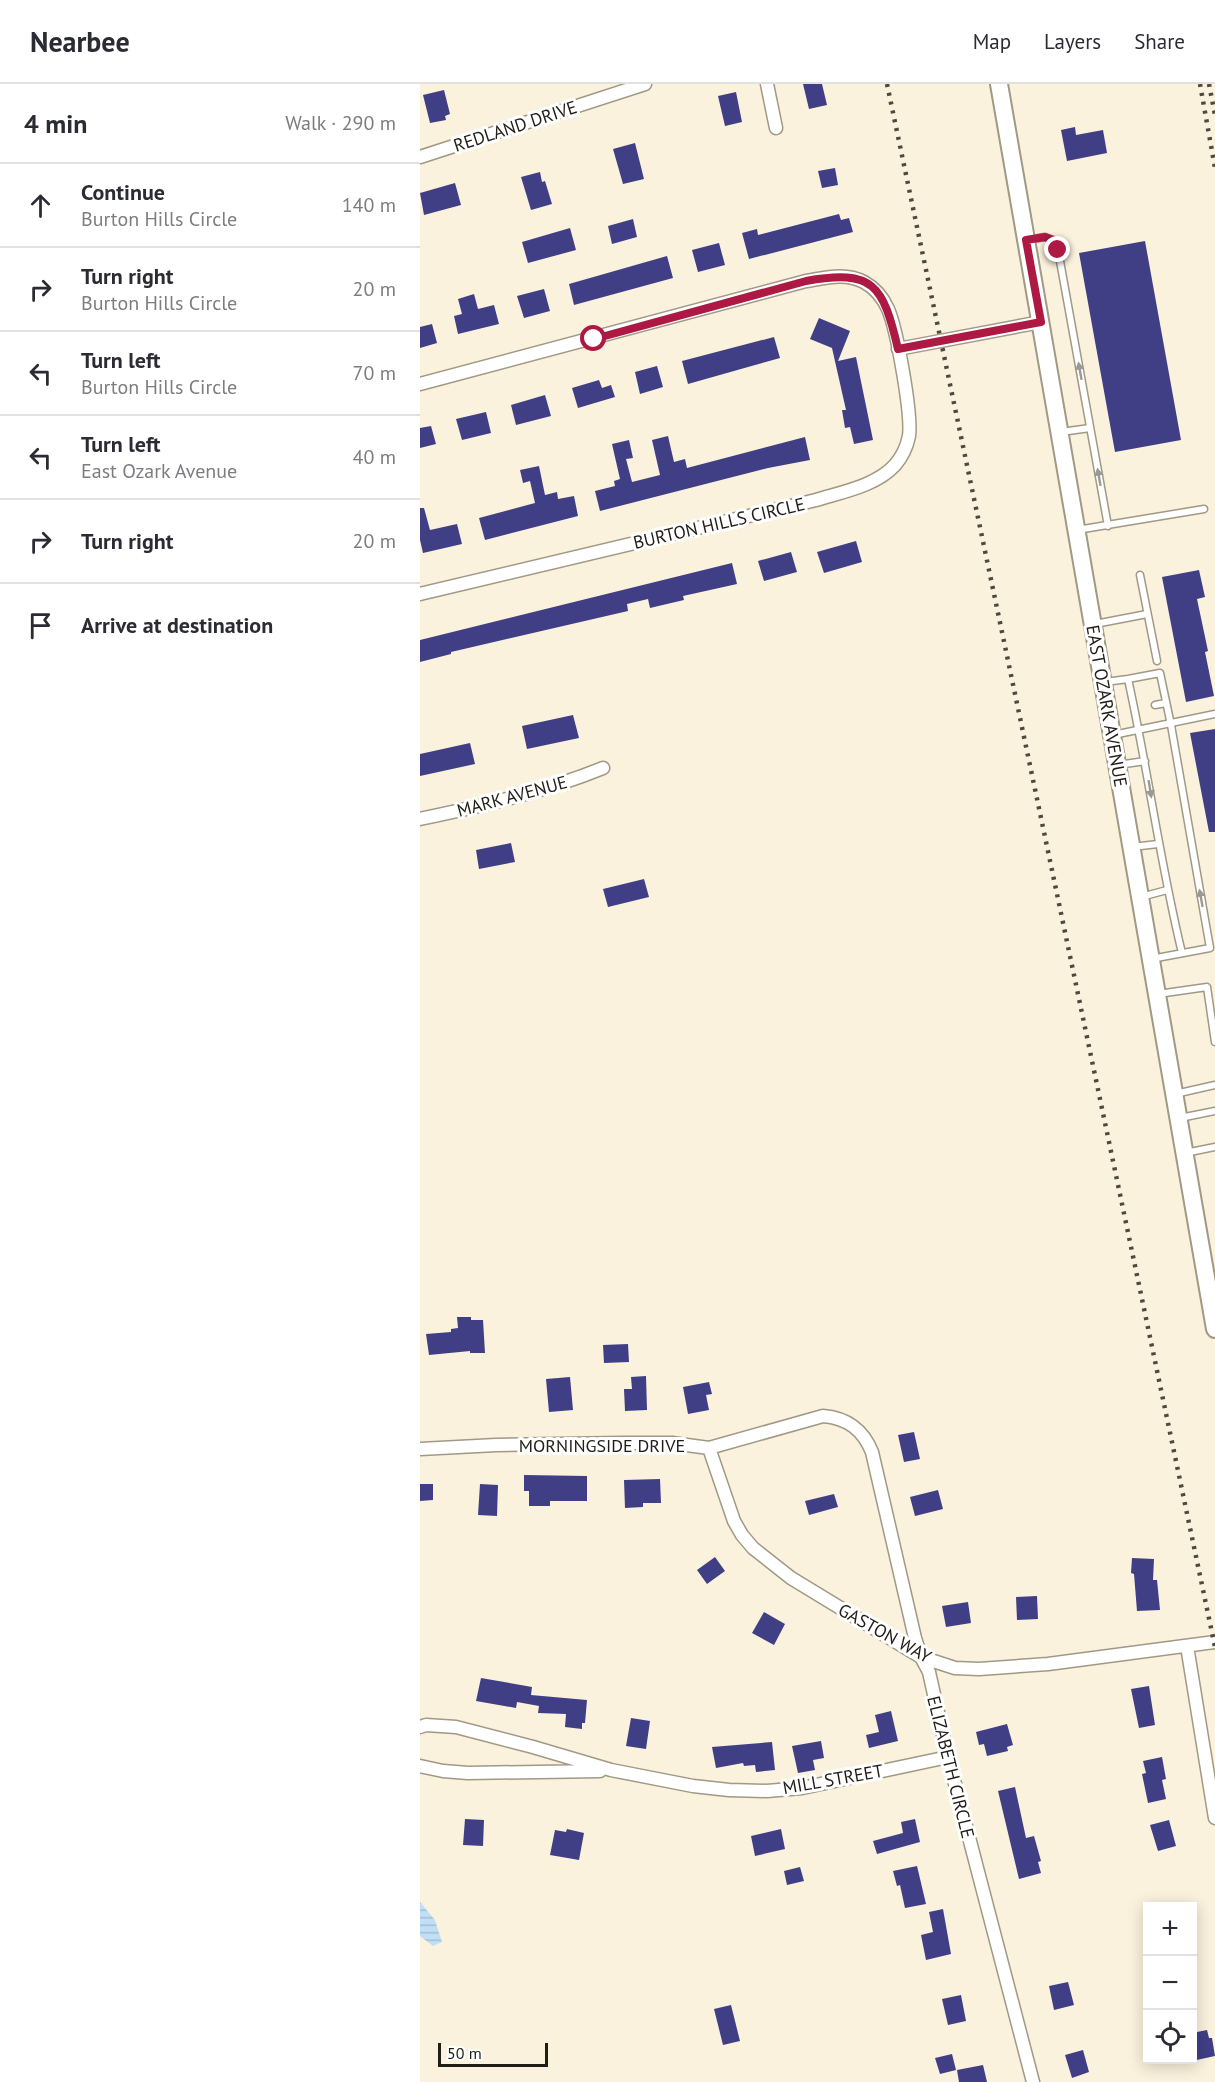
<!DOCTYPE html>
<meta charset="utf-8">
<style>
body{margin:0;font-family:"PT Sans",sans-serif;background:#f2f2f3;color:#2b2b33}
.controls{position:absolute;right:18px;bottom:18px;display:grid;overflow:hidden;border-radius:0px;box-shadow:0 3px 15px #0003}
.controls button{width:54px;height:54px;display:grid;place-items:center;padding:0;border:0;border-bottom:2px solid #e1e1e2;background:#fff;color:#2b2b33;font:30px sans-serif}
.scale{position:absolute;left:18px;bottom:15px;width:110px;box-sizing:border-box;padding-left:6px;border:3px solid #201d16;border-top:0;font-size:16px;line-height:21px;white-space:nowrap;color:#201d16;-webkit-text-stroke:4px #fff;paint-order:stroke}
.stop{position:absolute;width:18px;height:18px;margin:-14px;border:4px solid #ad1943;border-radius:50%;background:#fff}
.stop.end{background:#ad1943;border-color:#fff;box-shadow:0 2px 6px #0008}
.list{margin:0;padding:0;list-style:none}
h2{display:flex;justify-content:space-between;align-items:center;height:78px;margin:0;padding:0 24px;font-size:26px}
h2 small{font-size:20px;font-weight:400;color:#7c7c81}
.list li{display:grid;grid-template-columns:39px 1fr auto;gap:18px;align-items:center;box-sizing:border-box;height:84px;padding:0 24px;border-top:2px solid #e1e1e2}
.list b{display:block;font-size:22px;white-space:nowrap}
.list p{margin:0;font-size:20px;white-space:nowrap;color:#7c7c81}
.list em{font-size:20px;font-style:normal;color:#7c7c81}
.icon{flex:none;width:33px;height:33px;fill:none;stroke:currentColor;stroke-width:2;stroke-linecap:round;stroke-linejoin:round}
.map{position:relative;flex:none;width:795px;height:1998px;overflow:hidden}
header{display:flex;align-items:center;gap:36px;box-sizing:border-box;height:84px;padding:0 30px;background:#fff;border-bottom:2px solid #e1e1e2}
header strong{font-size:28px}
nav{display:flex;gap:33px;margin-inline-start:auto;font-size:21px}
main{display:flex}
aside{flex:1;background:#fff}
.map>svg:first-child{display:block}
.water{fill:url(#water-rules)}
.building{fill:#403f86}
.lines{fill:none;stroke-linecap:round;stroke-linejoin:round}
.service-casing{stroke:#a09986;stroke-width:9}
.minor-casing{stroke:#a09986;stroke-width:15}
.secondary-casing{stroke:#a09986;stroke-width:20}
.service{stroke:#fff;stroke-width:6}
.minor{stroke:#fff;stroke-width:12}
.secondary{stroke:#fff;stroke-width:16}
.rail{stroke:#4d493f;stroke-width:4.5;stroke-dasharray:3 6;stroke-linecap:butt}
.oneway{fill:#9b9996}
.route{stroke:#ad1943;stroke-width:8}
.labels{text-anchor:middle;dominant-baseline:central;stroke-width:6;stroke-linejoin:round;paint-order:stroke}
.street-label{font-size:18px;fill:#201d16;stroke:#fff}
</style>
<header>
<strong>Nearbee</strong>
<nav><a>Map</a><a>Layers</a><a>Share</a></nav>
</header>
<main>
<aside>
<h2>4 min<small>Walk · 290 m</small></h2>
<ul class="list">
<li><svg class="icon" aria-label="ahead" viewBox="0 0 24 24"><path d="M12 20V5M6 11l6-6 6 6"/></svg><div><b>Continue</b><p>Burton Hills Circle</p></div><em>140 m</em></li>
<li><svg class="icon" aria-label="right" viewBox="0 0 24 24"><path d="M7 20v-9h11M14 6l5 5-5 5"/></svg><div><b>Turn right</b><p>Burton Hills Circle</p></div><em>20 m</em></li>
<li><svg class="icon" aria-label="left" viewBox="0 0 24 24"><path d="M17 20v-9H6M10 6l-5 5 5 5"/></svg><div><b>Turn left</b><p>Burton Hills Circle</p></div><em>70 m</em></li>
<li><svg class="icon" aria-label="left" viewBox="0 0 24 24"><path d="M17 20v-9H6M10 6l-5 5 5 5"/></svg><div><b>Turn left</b><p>East Ozark Avenue</p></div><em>40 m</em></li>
<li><svg class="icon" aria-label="right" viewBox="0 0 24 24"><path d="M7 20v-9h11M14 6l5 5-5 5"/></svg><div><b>Turn right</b></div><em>20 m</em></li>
<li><svg class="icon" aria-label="arrive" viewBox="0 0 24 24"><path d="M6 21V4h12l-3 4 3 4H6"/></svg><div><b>Arrive at destination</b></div></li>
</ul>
</aside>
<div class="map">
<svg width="795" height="1998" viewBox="0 0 795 1998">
<defs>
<pattern id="water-rules" width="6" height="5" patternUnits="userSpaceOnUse" patternTransform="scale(1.5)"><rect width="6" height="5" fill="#c0dff6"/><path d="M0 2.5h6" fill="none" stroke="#a5bfd2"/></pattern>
</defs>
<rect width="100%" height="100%" fill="#faf2dd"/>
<!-- water -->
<path class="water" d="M0,1818L15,1836L22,1858L13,1862L0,1852Z"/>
<!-- building -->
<path class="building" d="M383,0H402L407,21L389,25Z
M24,6L30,30L25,32L26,36L10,39L3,11Z
M316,8L322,38L305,42L298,12Z
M655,43L656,51L683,46L687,69L647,77L641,46Z
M215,59L224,95L203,100L193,65Z
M415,84L418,101L402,104L398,87Z
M120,88L122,98L125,97L132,120L111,126L101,93Z
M35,99L41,121L4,131L0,109Z
M419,130L421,136L429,134L433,148L329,175L322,149L337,145L338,151Z
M213,135L217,153L192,160L188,142Z
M150,144L156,166L108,179L102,158Z
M725,157L761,356L695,368L659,169Z
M299,159L305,181L278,188L272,166Z
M247,172L253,194L154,221L149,200Z
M124,205L130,227L104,234L97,212Z
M54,210L58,225L74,221L79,240L38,250L34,232L42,230L38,215Z
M399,234L430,247L418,277L436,273L453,356L434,360L430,343L425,344L422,326H426L412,264L390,255Z
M12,240L17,259L0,264V243Z
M354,253L360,274L268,300L262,277Z
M237,282L243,303L220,310L215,288Z
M179,296L182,304L191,301L195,313L158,324L152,304Z
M125,311L131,332L96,341L91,321Z
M66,328L71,349L42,356L36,335Z
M11,342L16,360L0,364V344Z
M248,352L254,378L265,375L267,384L385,353L390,376L348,384L180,427L175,407L195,402L194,397L200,395L192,360L209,356L213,374L206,375L212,398L240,391L232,356Z
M119,382L125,411L137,408L138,415L154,412L158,432L65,456L59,434L115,419L110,397L103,399L100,386Z
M0,424H4L10,446L37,440L42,460L3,469L0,456Z
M436,457L442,478L404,489L397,468Z
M371,468L377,488L344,497L338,477Z
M312,479L317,500L263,512L264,516L230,524L228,515L207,520L208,527L31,568V570L0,578V556Z
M779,486L785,513L777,515L788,567L785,568L794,612L766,618L742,493Z
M153,631L159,654L107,665L102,642Z
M795,645V748H789L770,649Z
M50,659L55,680L0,692V670Z
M91,759L95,778L59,785L56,766Z
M224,795L229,813L188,823L183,805Z
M37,1233H51V1236H63L65,1269H50V1267L9,1271L6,1250L31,1248V1245L38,1244Z
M208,1260L209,1278L184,1279L183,1261Z
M226,1292L227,1326L205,1327L204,1305H212L211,1293Z
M150,1293L153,1326L129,1328L126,1295Z
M289,1298L292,1310L286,1311L289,1326L268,1330L263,1303Z
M494,1348L500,1375L484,1378L478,1351Z
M104,1391L167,1392V1417H130V1422H109V1407H104Z
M240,1395L241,1419H223V1423L205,1424L204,1396Z
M0,1400H13V1416L0,1417Z
M60,1400L78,1401L77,1432L58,1431Z
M518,1406L523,1425L495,1432L490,1413Z
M414,1410L418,1423L389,1431L385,1417Z
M295,1473L305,1487L287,1500L277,1486Z
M712,1474L734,1475L733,1496H737L740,1526L717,1527L714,1490L711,1489Z
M617,1512L618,1535L597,1536L596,1513Z
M548,1518L551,1539L526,1543L522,1522Z
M344,1528L365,1540L354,1561L332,1549Z
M61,1594L112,1603L111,1611L167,1616L165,1639H162V1645L145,1643L146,1630L118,1629L119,1622L97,1618L96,1624L56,1617Z
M729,1602L735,1641L719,1644L711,1605Z
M471,1627L478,1657L449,1664L446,1651L459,1648L455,1631Z
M211,1634L230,1637L226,1665L206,1662Z
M587,1640L593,1661L587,1663L588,1667L567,1672L564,1660L559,1661L556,1648Z
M401,1657L404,1674L393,1676L395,1686L378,1689L372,1662Z
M352,1658L355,1686L336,1688L335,1681L324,1682L323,1679L296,1684L292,1663Z
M742,1673L746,1695L742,1696L746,1715L728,1719L722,1690L726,1689L723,1677Z
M595,1703L606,1754L614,1752L621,1777L618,1778L621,1789L599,1795L578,1707Z
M45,1735L64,1736L63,1762L43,1761Z
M495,1735L500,1758L457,1770L453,1757L483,1749L481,1738Z
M749,1736L756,1762L738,1767L730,1741Z
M147,1745L164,1749L159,1776L130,1771L135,1746L146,1748Z
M361,1745L365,1765L335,1772L331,1752Z
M497,1782L506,1820L485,1824L480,1801L477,1802L473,1787Z
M380,1783L384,1797L367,1801L364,1787Z
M523,1825L531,1870L506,1876L501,1851L513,1848L509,1828Z
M648,1898L654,1921L634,1926L629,1902Z
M541,1911L546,1937L528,1941L522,1915Z
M311,1921L320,1957L303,1961L294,1925Z
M787,1946L789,1954H792L795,1972L772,1977V1949Z
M663,1966L669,1988L652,1994L645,1971Z
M532,1970L536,1986L520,1990L515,1974Z
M563,1981L567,1998H539L537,1986Z"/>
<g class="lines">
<defs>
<path id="service" d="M607,156L625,153L633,156L638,166L688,442
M641,348L670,344
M657,446L784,425
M720,491L737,577
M675,540L727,530
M708,595L740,589L751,641L790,864L731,875
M685,598L708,595C728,686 740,779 762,869
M735,621L746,619
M693,651L795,630
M698,681L725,677
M712,763L738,760
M721,813L747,806
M738,910L787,903L795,958
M755,1010L795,1001
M760,1034L795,1027
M765,1069L795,1063"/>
<path id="minor" d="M347,0L356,44
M0,73L225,0
M478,265L621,238
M0,300L386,197C405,194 425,188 444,198C455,204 463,214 468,225C477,246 492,330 489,352C487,362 482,373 475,381C456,402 422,408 396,416L0,510
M0,735C62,722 124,708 183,684
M289,1364L314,1437L322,1451L333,1464L371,1494L501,1573L535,1584L559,1585L628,1580L795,1558
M0,1365L76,1361L204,1359H252L289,1364L403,1332C428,1334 443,1346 452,1368L495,1554L501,1573L509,1588L528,1673L613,1998
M767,1562L795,1734
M0,1643L6,1641L36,1643L113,1663L191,1686L273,1702L309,1706L347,1707L382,1704L528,1673
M0,1682L23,1687L48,1689L180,1687"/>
<path id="secondary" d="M579,0L795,1245"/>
</defs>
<!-- service casing -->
<use href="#service" class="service-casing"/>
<!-- minor casing -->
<use href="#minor" class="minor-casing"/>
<!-- secondary casing -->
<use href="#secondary" class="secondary-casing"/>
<!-- service -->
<use href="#service" class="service"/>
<!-- minor -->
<use href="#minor" class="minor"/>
<!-- secondary -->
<use href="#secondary" class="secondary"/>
<!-- rail -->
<path class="rail" d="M467,0L795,1563
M780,0L795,84
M789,0L795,31"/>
</g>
<!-- one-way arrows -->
<defs><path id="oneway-solid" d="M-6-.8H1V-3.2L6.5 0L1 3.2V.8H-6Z" transform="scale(1.5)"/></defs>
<g class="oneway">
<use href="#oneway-solid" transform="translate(660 287) rotate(-100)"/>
<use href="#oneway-solid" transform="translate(679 393) rotate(-100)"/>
<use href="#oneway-solid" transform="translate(730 705) rotate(81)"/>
<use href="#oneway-solid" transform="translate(781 814) rotate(-100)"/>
</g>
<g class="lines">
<!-- route -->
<path class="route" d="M174,255L386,197C454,185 463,201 478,265L621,238L606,156L625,153L633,156L638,166"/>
</g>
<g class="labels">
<!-- street labels -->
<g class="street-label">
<text transform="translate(95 42) rotate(-18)">REDLAND DRIVE</text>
<text transform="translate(299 439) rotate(-13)">BURTON HILLS CIRCLE</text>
<text transform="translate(687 622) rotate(80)">EAST OZARK AVENUE</text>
<text transform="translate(92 712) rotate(-15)">MARK AVENUE</text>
<text x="182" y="1361">MORNINGSIDE DRIVE</text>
<text transform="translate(465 1549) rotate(29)">GASTON WAY</text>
<text transform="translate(531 1683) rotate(76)">ELIZABETH CIRCLE</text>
<text transform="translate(413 1695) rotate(-10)">MILL STREET</text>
</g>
</g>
</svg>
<div class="controls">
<button>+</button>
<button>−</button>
<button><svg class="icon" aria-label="locate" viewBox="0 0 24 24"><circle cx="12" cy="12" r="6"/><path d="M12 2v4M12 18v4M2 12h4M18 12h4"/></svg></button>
</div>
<div class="scale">50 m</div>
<div class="stop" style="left:174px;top:255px"></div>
<div class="stop end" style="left:638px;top:166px"></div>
</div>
</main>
